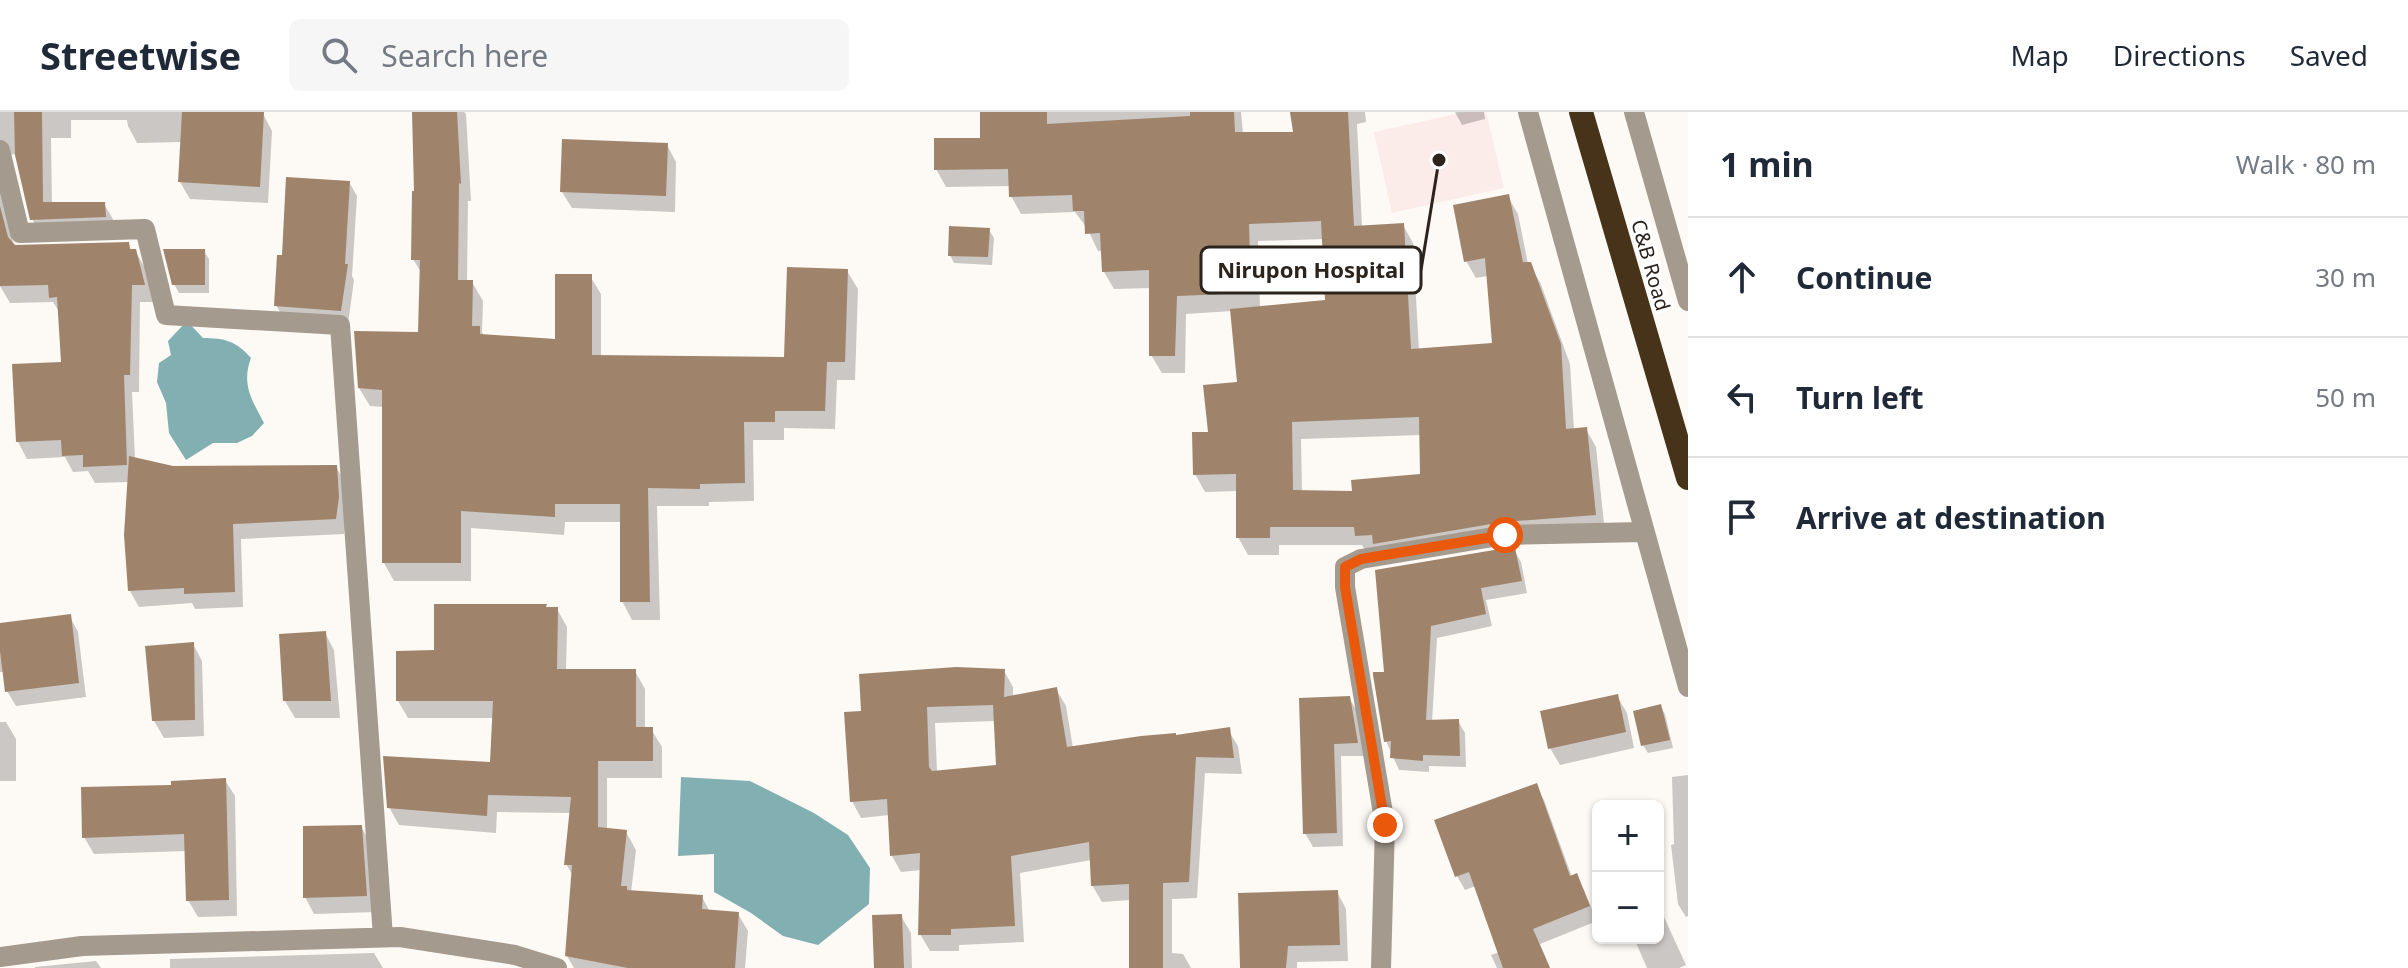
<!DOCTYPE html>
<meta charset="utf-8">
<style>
body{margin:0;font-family:"Noto Sans",sans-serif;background:#f6f6f7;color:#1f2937}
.controls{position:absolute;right:24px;bottom:24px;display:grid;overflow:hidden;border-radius:12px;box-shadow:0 2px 6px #0004}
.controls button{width:72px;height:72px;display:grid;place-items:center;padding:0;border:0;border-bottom:2px solid #e0e1e3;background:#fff;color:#1f2937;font:40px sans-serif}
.stop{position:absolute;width:24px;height:24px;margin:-18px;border:6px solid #ea580c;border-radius:50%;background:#fff}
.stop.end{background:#ea580c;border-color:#fff;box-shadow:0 2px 8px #0008}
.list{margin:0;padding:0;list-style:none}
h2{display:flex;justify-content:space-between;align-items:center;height:104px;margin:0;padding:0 32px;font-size:34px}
h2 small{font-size:26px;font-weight:400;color:#747a83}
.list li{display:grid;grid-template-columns:52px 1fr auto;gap:24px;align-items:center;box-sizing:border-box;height:120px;padding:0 32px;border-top:2px solid #e0e1e3}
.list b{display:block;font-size:30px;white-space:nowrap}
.list em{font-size:26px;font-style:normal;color:#747a83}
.icon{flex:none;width:44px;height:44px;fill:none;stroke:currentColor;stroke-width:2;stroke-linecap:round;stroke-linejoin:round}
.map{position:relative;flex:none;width:1688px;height:856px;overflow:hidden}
header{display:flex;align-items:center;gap:48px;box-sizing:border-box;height:112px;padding:0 40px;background:#fff;border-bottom:2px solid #e0e1e3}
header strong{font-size:38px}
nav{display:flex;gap:44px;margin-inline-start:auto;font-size:28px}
.search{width:560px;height:72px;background:#f6f6f7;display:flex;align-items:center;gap:20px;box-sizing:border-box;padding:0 28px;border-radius:12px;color:#747a83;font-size:30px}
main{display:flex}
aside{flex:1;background:#fff}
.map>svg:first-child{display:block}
.medical{fill:#fcece9}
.water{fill:#82b0b2}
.shadow{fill:#0003;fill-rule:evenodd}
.building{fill:#9f846b;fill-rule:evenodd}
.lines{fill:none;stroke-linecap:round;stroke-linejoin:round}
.minor{stroke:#a59a8e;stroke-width:20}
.highway{stroke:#473319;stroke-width:24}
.route{stroke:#ea580c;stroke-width:10}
.labels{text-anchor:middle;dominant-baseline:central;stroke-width:7;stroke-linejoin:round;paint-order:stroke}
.street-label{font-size:20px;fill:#2b231c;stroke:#fff}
.leader{fill:none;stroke:#2b231c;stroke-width:3}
.callout-dot{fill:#2b231c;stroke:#fff;stroke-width:3}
.callout{fill:#fff;stroke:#2b231c;stroke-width:3}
.callout-label{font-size:22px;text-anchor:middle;font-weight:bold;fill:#2b231c}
</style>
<header>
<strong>Streetwise</strong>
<div class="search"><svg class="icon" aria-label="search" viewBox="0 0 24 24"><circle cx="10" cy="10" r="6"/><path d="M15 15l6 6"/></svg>Search here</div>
<nav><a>Map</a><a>Directions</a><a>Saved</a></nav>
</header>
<main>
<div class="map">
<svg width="1688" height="856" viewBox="0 0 1688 856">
<rect width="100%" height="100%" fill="#fdf9f5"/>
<!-- medical -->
<path class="medical" d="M1465,0H1486L1504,76L1392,101L1374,20Z"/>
<!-- water -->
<path class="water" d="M187,209L203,226C225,226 236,229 251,246C241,272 252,288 264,311L252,324L237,331H213L186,348L169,321L166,291L157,270L159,251L171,243L168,229Z
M681,665L750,669L814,701L848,723L870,756L869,792L818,833L783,824L751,801L714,780V742L678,744Z"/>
<!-- shadow -->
<path class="shadow" d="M0,0H262L272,19L268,91L190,87L180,70L182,30L137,31L128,14L127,8H71V26H51L52,92H104L114,109L42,124L32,107L17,44L14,42L0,46Z
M414,0H464L466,2L471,89H468L467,170H472L483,189L482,220L484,224L557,229L590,164L601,182V245L786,247L847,159L858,177L855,268H837L835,317L784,316V328H753L754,389L709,390V394H657L660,508H632L622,489V410H565L564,423L471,416V469H394L384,451V295L370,294L359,276L420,222L422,162L413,147L416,82Z
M982,0H1241L1243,22H1295L1292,0H1365L1366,10L1357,12L1362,115L1403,113L1413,131L1419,239L1494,232L1488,164L1476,166L1466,149L1508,85L1518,102L1528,152L1540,170L1570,252L1574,318L1586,317L1596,335L1605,421L1367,442L1362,433H1279V443H1248L1238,425V379L1205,380L1195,362L1210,322L1239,272L1232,199L1186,202L1185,261H1162L1151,243V176L1114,177L1104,160L1103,139H1098L1087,116L1075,100L1021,102L1011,84V74L946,75L936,57L983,28ZM1324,127L1327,190L1260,196L1258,129ZM1421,323L1422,364L1354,381L1302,380L1301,327Z
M1455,0H1484L1485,7L1462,13Z
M667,33L676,50L675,100L572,96L562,80Z
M349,70L357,84L352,164L354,168L348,212L284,207L276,193Z
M0,76L14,134L128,133L132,139H135L145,156L153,190H140L139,280H132L135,347L173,356L336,355L345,370L347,402L344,422L241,427L243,495L195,497L192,491L139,495L130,479L129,370L95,371L88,359L73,360L65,345L27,347L18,330L64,252L60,201L53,190L10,191L0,174Z
M989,118L994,126L992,153L954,151L950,143Z
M204,139L209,147V181H179L174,172Z
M1514,438L1521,450L1527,481L1486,488L1492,514L1437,526L1432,610L1458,609L1465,621L1466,655L1429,654V660L1399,658L1386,629L1387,562L1377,460Z
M545,494L547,497H557L567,515L566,559H635L645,577V617H651L662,635V666H607V718L626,720L636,738L631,781L702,785L710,800L738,802L748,819L745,856H574L567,844L573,764L566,752L572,701L497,700L496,721L399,713L389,695L492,653L494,606H408L398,589L436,540Z
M70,505L78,520L86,585L16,594L7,579L5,560H0V513Z
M325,521L334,538L340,606H295L285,589Z
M193,532L202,549L204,624L164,626L154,609Z
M1004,559L1013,575V586L1056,577L1066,594L1073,636L1228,618L1238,634L1242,662L1205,661L1197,786L1172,787V841L1183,842L1191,856H1129L1130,788L1102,790L1092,773L1091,748L1020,761L1024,830L959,833V839H930L920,822L921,758L901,760L892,744L890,703L861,706L852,689L863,601ZM996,609L998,655L937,660L935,611Z
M1617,584L1627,601L1634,636L1560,653L1550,636Z
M1349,586L1357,599L1364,644H1341L1343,734L1313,735L1305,721L1301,588Z
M1660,594L1665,602L1673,636L1648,641L1643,633Z
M0,610H6L16,627V669H0Z
M1688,663V804L1686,805L1678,792L1671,733L1674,732L1672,665Z
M225,668L235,684L237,804L198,805L188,788L187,739L94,742L84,725Z
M1536,674L1544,688L1572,765L1576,764L1584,778L1597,809L1540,832L1550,856H1497L1491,843L1500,840L1476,774L1465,778L1457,764Z
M361,715L371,732L375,800L314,802L305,785Z
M1337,780L1346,797L1348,849L1297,850V856H1241Z
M1663,803L1686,853L1679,856H1647L1634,826H1658V805Z
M901,804L911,821L912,856H876Z
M374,841L383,856H170V847Z
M96,849L101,856H35V855Z"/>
<!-- building -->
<path class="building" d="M14,0H42L43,90H105L106,105L30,108L15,43Z
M182,0H264L260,75L178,70Z
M412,0H457L461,72L459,71L458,168H473L472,214H480V222L555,227V162H592V243L784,245L787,155L848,157L845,250H827L825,299H775V310H744L745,371L700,372V377L648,376L650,490H620V392H555V405L461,399V451H382V278L358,276L354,219L418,220L420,148H411L412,79H414Z
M980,0H1047V12L1190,4V0H1234L1235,20H1293L1290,0H1348L1354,114L1404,111L1411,237L1492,231L1485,146L1464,150L1453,93L1509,82L1523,150H1531L1561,232L1566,317L1587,315L1596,403L1503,410L1373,432L1372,423L1355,424L1354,415H1270V426H1236V362L1193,363L1192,320H1208L1203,273L1237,270L1230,197L1325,188L1321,109L1249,112L1251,181L1177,184L1175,244H1149V158L1102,160L1100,121L1085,122L1084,99H1073L1072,83L1009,85L1008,57L934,58V26H980ZM1419,305L1420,362L1351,368L1352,379L1293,378L1292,310Z
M562,27L668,31L666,84L560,80Z
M286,65L350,69L345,152H348L341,199L274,194L277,143H282Z
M0,94L8,125L15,133L129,130L130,137H136L145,173H132L130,263H124L127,353L83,355V343L62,344L61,328L16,330L12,252L61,250L57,185L49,186L48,173L0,174Z
M949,114L990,116L988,145L948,144Z
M163,137H205V173H172Z
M129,344L173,354L337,353L339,385L336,407L233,412L235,480L184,482V476L128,479L124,423Z
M1506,436H1515L1522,469L1481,476L1486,502L1431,514L1426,608L1459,607L1460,644L1423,643V649L1390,646L1391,629L1384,630L1373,563V560H1384L1375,458Z
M434,492H547L546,495H558L557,557H636V615H653V649H598V715L627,718L621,774H627V778L703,783L702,797L739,800L735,856H628L565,844L572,753H564L571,685L488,683L487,704L387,696L383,644L490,650L493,589H396V539L434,538Z
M71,502L79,571L5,580L0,539V511Z
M326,519L331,589H283L279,522Z
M194,530L195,608L152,609L145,534Z
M956,555L1005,557L1004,585L1057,575L1067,635L1141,624L1176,621V623L1230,615L1234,646L1196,645L1189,770L1163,771V856H1129V772L1091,774L1089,730L1011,744L1015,814L951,817V823H918L920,741L890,744L887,687L850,690L844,600L861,599L859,562ZM993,593L996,653L932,659L929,655L927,595Z
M1618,582L1626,620L1548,637L1540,599Z
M1350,584L1358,631L1334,632L1337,721L1303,722L1299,586Z
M1661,592L1670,628L1641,634L1633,599Z
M226,666L229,788L186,789L184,722L82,726L81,675L171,673V669Z
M1537,671L1570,764L1577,761L1590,794L1533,817L1550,856H1503L1469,760L1455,765L1434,708Z
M362,713L367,784L303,786V714Z
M1338,778L1340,833L1288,834L1286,856H1240L1238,781Z
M902,802L904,856H874L872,803Z"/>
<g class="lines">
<!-- minor -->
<path class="minor" d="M1528,0L1688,575
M1634,0L1688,189
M0,38L20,121L145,117L166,203L340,213L383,825
M0,845L82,834L400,825L515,843L557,856
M1381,856L1385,713L1345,475V455L1361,447L1505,423L1643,420"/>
<!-- highway -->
<path class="highway" d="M1581,0L1688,366"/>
</g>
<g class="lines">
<!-- route -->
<path class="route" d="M1385,713L1345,475V455L1361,447L1505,423"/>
</g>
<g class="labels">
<!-- street labels -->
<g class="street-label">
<text transform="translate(1651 153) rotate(74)">C&amp;B Road</text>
</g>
</g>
<!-- callouts -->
<path class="leader" d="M1439 48L1421 158"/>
<circle class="callout-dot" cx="1439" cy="48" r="8"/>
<rect class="callout" x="1201" y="135" width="220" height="46" rx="8"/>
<g class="callout-label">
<text x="1311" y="166">Nirupon Hospital</text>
</g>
</svg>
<div class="controls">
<button>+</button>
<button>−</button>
</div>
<div class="stop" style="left:1505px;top:423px"></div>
<div class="stop end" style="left:1385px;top:713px"></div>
</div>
<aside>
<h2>1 min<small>Walk · 80 m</small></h2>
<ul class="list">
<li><svg class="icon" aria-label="ahead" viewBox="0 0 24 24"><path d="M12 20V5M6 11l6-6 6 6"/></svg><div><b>Continue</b></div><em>30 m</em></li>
<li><svg class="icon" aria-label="left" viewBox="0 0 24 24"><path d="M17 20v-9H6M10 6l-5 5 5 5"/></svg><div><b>Turn left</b></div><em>50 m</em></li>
<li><svg class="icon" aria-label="arrive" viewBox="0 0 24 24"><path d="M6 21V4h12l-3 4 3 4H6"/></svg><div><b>Arrive at destination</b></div></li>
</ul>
</aside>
</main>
